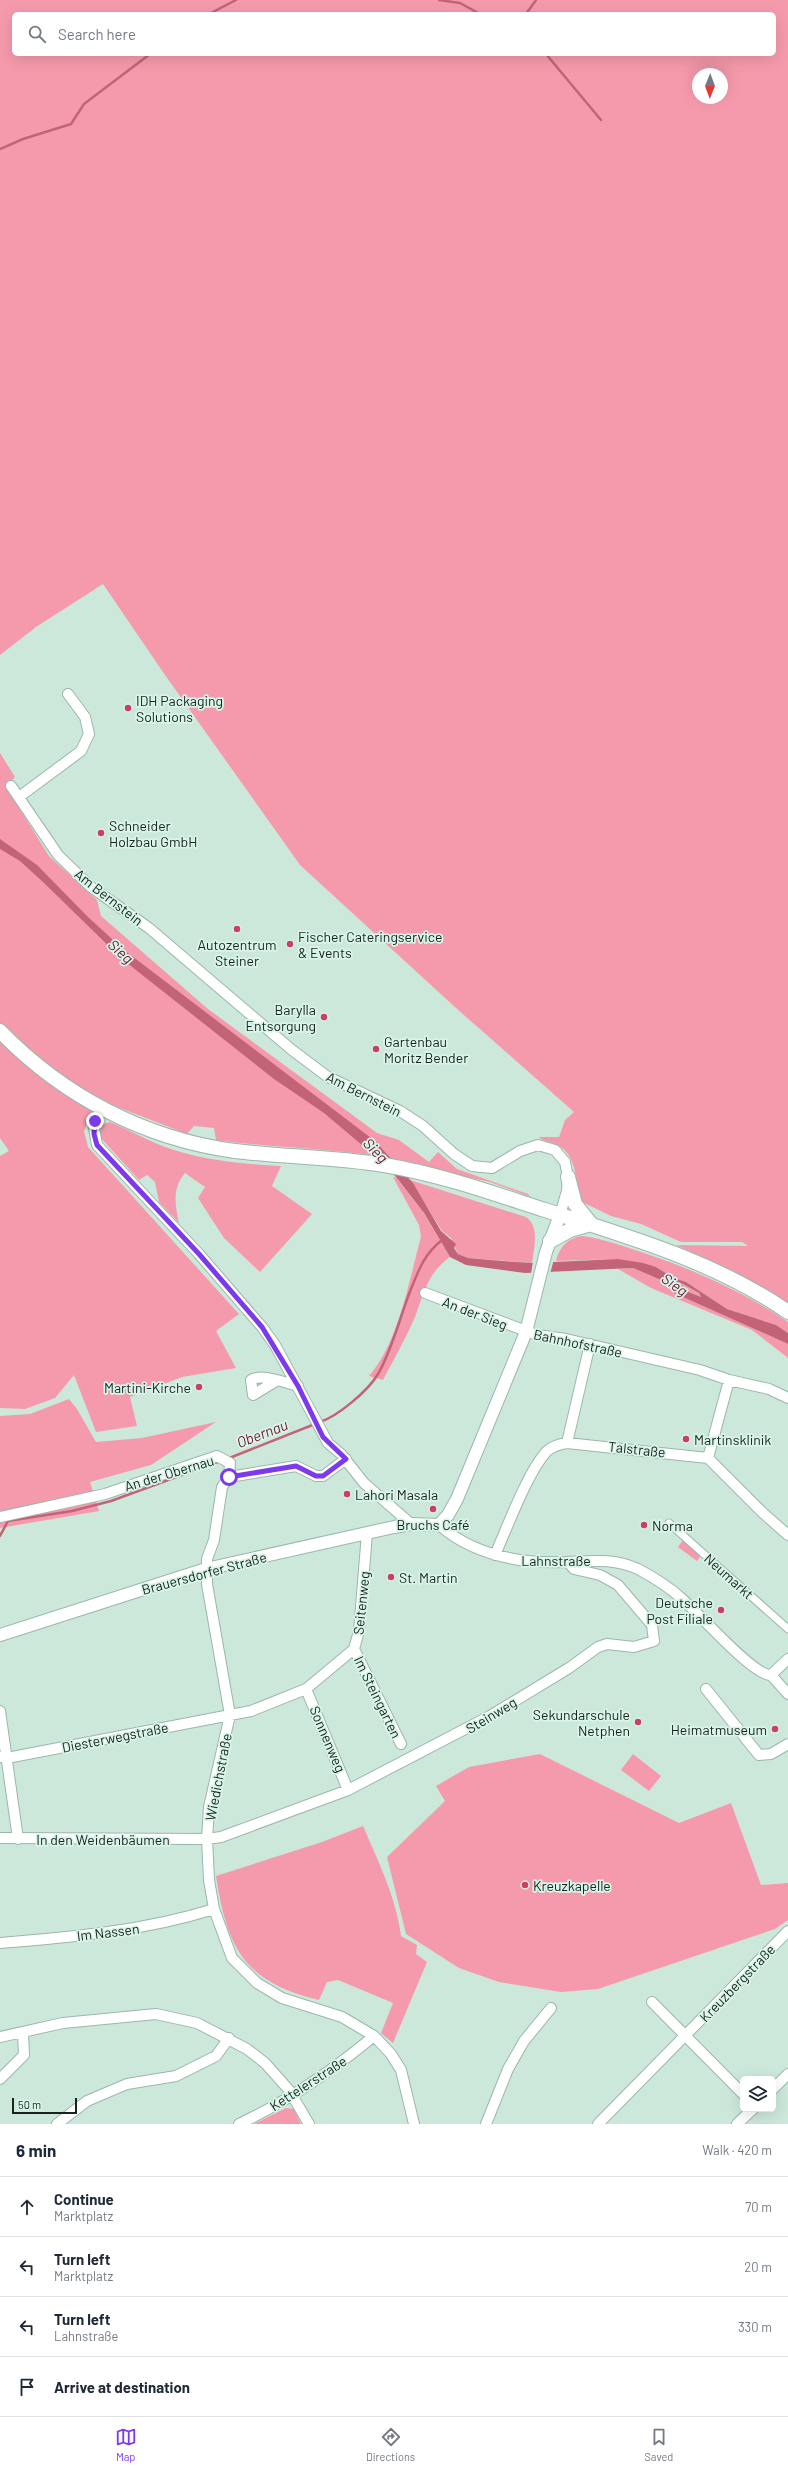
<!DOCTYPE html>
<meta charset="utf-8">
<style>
body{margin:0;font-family:Barlow,sans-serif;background:#f2f2f3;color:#1f2937}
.controls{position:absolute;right:12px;bottom:12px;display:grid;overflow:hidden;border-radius:6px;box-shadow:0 4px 16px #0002}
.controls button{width:36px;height:36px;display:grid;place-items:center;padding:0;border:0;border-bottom:1px solid #e0e1e3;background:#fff;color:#1f2937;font:20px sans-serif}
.compass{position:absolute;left:692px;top:68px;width:36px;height:36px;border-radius:50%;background:#fff;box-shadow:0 4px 16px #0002;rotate:181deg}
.scale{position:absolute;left:12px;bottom:10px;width:65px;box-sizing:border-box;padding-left:4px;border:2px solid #19231f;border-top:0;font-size:11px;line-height:14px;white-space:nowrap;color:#19231f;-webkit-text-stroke:3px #d9f5e9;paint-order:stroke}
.stop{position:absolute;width:12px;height:12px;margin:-9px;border:3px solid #7c3aed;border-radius:50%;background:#fff}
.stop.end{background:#7c3aed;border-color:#fff;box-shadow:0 1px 4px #0008}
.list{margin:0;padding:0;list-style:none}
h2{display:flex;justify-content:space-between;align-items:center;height:52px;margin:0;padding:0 16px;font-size:17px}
h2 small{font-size:13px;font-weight:400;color:#747a83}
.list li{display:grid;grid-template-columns:26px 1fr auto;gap:12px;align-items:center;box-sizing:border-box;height:60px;padding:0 16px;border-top:1px solid #e0e1e3}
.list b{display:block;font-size:15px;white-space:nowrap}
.list p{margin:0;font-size:13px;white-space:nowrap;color:#747a83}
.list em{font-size:13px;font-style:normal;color:#747a83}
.icon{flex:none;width:22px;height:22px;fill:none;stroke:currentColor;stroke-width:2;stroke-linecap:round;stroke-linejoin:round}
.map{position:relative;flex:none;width:788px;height:2124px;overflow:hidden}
.search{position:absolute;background:#fff;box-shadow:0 4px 16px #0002;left:12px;right:12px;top:12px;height:44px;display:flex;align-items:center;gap:10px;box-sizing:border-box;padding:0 14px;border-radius:6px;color:#747a83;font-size:15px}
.sheet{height:292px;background:#fff}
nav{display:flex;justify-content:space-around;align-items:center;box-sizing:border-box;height:56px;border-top:1px solid #e0e1e3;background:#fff;font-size:11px;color:#747a83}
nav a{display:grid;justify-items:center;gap:2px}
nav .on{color:#7c3aed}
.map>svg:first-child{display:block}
.green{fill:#f59aac;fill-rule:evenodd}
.water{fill:#c26378;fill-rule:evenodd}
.pier{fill:#cce8db}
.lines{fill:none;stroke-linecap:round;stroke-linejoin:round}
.stream{stroke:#c26378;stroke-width:2.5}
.pedestrian-casing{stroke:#9bb6ab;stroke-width:9}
.minor-casing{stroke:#9bb6ab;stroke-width:12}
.tertiary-casing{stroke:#9bb6ab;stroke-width:14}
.secondary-casing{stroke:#9bb6ab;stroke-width:16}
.pedestrian{stroke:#fff;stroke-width:7}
.minor{stroke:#fff;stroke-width:10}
.tertiary{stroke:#fff;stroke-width:12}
.secondary{stroke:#fff;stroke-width:14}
.route{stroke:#7c3aed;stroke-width:5}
.poi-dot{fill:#cc3e67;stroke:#d9f5e9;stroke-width:1.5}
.labels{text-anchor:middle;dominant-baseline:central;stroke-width:3.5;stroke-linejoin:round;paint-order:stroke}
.poi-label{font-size:14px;fill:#19231f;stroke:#d9f5e9;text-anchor:start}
.street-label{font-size:14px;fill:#19231f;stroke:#d9f5e9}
.water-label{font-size:15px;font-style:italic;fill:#721a35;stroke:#d9f5e9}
</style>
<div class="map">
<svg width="788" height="2124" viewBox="0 0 788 2124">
<rect width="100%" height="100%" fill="#cce8db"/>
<!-- green -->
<path class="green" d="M0,0H788V1306L735,1272L676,1245L748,1246L742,1242H681L641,1224L611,1216L580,1201C576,1183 577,1156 559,1146C553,1142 544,1142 539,1137H559L565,1120L574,1112L456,1008L300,865L165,675L103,584L36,627L0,655ZM14,14H774V54H14ZM698,74H722V98H698Z
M0,753L15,777L6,787L49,856L97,900L101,916L208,1009L377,1133L399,1140L429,1162L438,1152L457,1169L528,1194L531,1197L490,1182L432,1169L431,1167C361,1148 288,1150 216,1140L214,1128L194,1126L187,1134L97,1099L84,1131L88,1147L239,1314L216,1331L236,1368L182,1377L130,1397L137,1426L96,1432L74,1375L55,1398L25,1409L0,1408V1156L9,1151L0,1138Z
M110,1122C127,1129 143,1138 160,1145C198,1160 241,1164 281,1166L272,1186L312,1214L260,1272L224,1238L198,1198L205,1187L185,1173C172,1189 175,1204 179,1223L159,1202L155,1182L147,1175L139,1180L100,1137L101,1125Z
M393,1177L397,1178L423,1212L450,1257C428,1272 424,1293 415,1317C406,1338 394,1359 383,1380L369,1376C399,1342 409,1280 421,1237L419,1225Z
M410,1180L526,1217C540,1227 534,1247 532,1263L468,1258L458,1254L451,1238L442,1231Z
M582,1236C605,1239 626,1247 647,1254C697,1271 744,1292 788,1322V1333L776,1325L727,1309L686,1282L674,1278L656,1267L618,1259L556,1261C559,1247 568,1238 582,1236Z
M633,1268L668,1283L675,1293L788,1344V1358L752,1330L651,1288L618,1269Z
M678,1282L699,1293L701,1297L686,1291Z
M69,1399L77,1409L96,1442L142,1438L216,1422L151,1465L90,1482L99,1511L0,1528V1416L30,1414Z
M683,1540L701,1555L697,1561L678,1547Z
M540,1754L679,1823L731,1803L761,1885L788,1883V1920L775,1929L598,1989L561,1992L499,1982L459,1968L406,1934L387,1857L445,1801L436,1786L469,1767Z
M633,1754L661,1776L649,1791L621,1770Z
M363,1826C378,1861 396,1897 401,1936L417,1945L416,1954L427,1962L393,2043L381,2033L393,2003L338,1980L327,1982L319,2000C245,1983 227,1948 216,1876L322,1842Z
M286,2108L294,2109L301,2124H254Z"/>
<!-- water -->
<path class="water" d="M0,839L37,865L88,917L124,950L375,1141L413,1183L441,1231L456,1244L454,1248L458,1254L468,1258L502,1261L532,1263L618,1259L643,1263L656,1267L674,1278L686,1282L727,1309L776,1325L788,1333V1344L674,1293L668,1283L633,1268L525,1273L466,1265L450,1257L424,1213L397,1178L375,1156L324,1113L274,1079L122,959L43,882L20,861L0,849ZM679,1282L699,1293L701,1297L686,1291Z"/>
<!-- pier -->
<path class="pier" d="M554,1259L550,1274H531L533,1261Z"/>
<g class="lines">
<!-- stream -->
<path class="stream" d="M439,0L460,3L480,14
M209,14L236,0
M526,14L536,0
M546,54L601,120
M0,149L23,139L71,124L84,104L150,54
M320,1422C338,1416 368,1391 378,1374C391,1352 400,1318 409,1294C418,1272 423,1255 442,1240
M227,1459L315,1424
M0,1536L8,1521L72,1511L111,1501L220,1461"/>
<defs>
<path id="pedestrian" d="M669,1523L788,1629"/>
<path id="minor" d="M11,786L58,855L91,887L149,928L292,1050L328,1077L400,1111L423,1126L454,1154L472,1166L492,1168L520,1151L538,1145L555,1150L565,1162L568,1177L567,1191L560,1215
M19,797L81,751L89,734L85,717L68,694
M101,1108L94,1128L97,1145L199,1254L262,1327L275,1345L328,1443L341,1454L364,1483L411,1524
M425,1293L537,1335L566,1339L700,1370L729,1380L769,1389L788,1398
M276,1381L253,1395L251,1380C263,1373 285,1383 298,1386
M567,1443L590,1344
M708,1458L729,1380
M229,1477L296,1466L316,1476H323L346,1459
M0,1517L105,1494L217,1456L230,1463L229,1477L222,1487L214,1540L207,1559V1584L230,1715L209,1807L207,1839L209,1880L214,1909L232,1958L257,1983L282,1998L342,2017L374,2036L391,2054L401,2070L414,2124
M439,1525C475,1556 520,1564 567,1562C593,1561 613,1558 638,1569C653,1577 668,1586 681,1598C698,1612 753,1676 771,1675L788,1694
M495,1555C507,1528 528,1471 547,1451C553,1446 560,1444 567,1443L708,1458L763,1513L788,1535
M354,1649L401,1744
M771,1675L788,1659
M306,1689L348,1790
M706,1689L759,1755L771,1754L788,1744
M0,1711L18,1839
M0,1757L7,1758L251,1711L306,1689L354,1649L359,1631L367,1533
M0,1838L207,1839L221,1837L348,1790L490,1716L569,1668L598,1647L607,1644L634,1647L654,1641L652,1625L618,1585L600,1575L574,1569L568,1562
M0,1943C73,1937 144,1931 214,1909
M652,2002L743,2094
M0,2037L63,2023L156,2014L197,2023L247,2049L265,2063L289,2090L309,2124
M0,2079L24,2055L23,2034
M773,2089L788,2074
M57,2124L87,2101L127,2084L176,2076L216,2056L229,2038
M239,2124C288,2101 332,2071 374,2036
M486,2124L508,2069L524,2041L551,2008
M598,2124L788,1931
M737,2124L753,2109"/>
<path id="tertiary" d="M0,1635L206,1569L394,1527L411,1524L439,1525L448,1515L457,1499L526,1332L546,1252L560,1215"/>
<path id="secondary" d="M0,1031C63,1096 145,1139 235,1151C285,1157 335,1157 384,1165C439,1174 492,1193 545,1210C629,1237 714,1261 788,1312
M568,1177L575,1204L591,1224
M550,1241L570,1230L591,1224"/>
</defs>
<!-- pedestrian casing -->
<use href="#pedestrian" class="pedestrian-casing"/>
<!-- minor casing -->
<use href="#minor" class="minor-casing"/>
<!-- tertiary casing -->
<use href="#tertiary" class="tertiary-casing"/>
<!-- secondary casing -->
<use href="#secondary" class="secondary-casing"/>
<!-- pedestrian -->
<use href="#pedestrian" class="pedestrian"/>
<!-- minor -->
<use href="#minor" class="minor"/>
<!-- tertiary -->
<use href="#tertiary" class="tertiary"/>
<!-- secondary -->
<use href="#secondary" class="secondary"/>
</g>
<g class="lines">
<!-- route -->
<path class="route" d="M95,1121L94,1134L97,1145L199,1254L262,1327L298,1386L323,1437L346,1459L323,1476H316L296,1466L229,1477"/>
</g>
<!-- markers -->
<g class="poi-dot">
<circle cx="128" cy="708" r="4"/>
<circle cx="101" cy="833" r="4"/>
<circle cx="237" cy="929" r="4"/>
<circle cx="290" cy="944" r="4"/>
<circle cx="324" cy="1017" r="4"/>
<circle cx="376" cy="1049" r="4"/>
<circle cx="199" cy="1387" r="4"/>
<circle cx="686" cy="1439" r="4"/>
<circle cx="347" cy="1494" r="4"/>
<circle cx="433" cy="1509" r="4"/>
<circle cx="644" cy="1525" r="4"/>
<circle cx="391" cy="1577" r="4"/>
<circle cx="721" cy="1610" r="4"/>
<circle cx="638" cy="1722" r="4"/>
<circle cx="775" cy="1729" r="4"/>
<circle cx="525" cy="1885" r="4"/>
</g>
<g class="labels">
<!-- poi labels -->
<g class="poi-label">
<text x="136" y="700">IDH Packaging<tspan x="136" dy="16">Solutions</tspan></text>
<text x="109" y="825">Schneider<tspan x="109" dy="16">Holzbau GmbH</tspan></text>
<text x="298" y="936">Fischer Cateringservice<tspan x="298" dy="16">&amp; Events</tspan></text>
<text x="237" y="944" text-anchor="middle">Autozentrum<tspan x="237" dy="16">Steiner</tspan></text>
<text x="316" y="1009" text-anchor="end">Barylla<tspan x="316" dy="16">Entsorgung</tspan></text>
<text x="384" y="1041">Gartenbau<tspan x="384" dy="16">Moritz Bender</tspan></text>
<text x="191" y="1387" text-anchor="end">Martini-Kirche</text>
<text x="694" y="1439">Martinsklinik</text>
<text x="355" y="1494">Lahori Masala</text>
<text x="433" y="1524" text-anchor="middle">Bruchs Café</text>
<text x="652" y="1525">Norma</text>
<text x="399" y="1577">St. Martin</text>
<text x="713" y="1602" text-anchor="end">Deutsche<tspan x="713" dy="16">Post Filiale</tspan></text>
<text x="630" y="1714" text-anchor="end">Sekundarschule<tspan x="630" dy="16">Netphen</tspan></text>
<text x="767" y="1729" text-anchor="end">Heimatmuseum</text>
<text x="533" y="1885">Kreuzkapelle</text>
</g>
<!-- street labels -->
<g class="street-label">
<text transform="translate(109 897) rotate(38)">Am Bernstein</text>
<text transform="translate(364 1094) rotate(27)">Am Bernstein</text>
<text transform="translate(475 1313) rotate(21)">An der Sieg</text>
<text transform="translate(578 1343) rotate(12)">Bahnhofstraße</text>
<text transform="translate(637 1449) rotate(6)">Talstraße</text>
<text transform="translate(169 1473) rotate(-17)">An der Obernau</text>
<text x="556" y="1560">Lahnstraße</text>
<text transform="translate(204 1573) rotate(-15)">Brauersdorfer Straße</text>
<text transform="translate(729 1576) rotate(42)">Neumarkt</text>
<text transform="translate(361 1603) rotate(-84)">Seitenweg</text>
<text transform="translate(378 1697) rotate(64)">Im Steingarten</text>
<text transform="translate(491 1715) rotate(-31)">Steinweg</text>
<text transform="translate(115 1737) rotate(-11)">Diesterwegstraße</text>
<text transform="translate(328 1739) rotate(67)">Sonnenweg</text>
<text transform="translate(218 1777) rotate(-79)">Wiedichstraße</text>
<text x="103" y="1839">In den Weidenbäumen</text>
<text transform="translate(108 1932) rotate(-7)">Im Nassen</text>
<text transform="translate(737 1983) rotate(-46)">Kreuzbergstraße</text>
<text transform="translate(308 2083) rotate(-33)">Kettelerstraße</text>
</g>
<!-- water labels -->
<g class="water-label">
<text transform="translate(121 951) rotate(42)">Sieg</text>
<text transform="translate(376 1150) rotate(46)">Sieg</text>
<text transform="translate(675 1284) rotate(35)">Sieg</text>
<text transform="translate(262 1433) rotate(-21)">Obernau</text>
</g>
</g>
</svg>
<div class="controls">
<button><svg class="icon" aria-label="layers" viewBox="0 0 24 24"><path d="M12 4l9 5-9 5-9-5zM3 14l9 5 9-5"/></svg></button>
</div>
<svg class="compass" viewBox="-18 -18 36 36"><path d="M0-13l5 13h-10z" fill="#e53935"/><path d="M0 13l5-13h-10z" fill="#747a83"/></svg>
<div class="scale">50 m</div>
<div class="stop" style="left:229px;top:1477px"></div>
<div class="stop end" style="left:95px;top:1121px"></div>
<div class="search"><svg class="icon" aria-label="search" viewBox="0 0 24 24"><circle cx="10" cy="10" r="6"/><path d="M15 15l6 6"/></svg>Search here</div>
</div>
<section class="sheet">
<h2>6 min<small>Walk · 420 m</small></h2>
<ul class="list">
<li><svg class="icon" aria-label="ahead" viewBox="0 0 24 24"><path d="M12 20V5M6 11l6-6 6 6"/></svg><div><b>Continue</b><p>Marktplatz</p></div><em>70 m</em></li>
<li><svg class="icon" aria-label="left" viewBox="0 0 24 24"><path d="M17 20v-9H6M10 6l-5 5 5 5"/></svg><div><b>Turn left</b><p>Marktplatz</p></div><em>20 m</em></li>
<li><svg class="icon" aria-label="left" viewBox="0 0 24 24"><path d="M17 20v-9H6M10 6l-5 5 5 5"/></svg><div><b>Turn left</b><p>Lahnstraße</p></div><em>330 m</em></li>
<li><svg class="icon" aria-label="arrive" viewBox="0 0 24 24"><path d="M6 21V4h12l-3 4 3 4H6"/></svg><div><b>Arrive at destination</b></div></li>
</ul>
</section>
<nav>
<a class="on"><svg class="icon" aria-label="map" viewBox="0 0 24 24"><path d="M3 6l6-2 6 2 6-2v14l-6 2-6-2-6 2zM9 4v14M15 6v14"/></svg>Map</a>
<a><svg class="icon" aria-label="directions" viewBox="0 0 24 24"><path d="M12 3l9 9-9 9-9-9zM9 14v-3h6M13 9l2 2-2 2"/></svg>Directions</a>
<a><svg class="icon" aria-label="saved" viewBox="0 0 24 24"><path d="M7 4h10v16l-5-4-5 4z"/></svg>Saved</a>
</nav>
